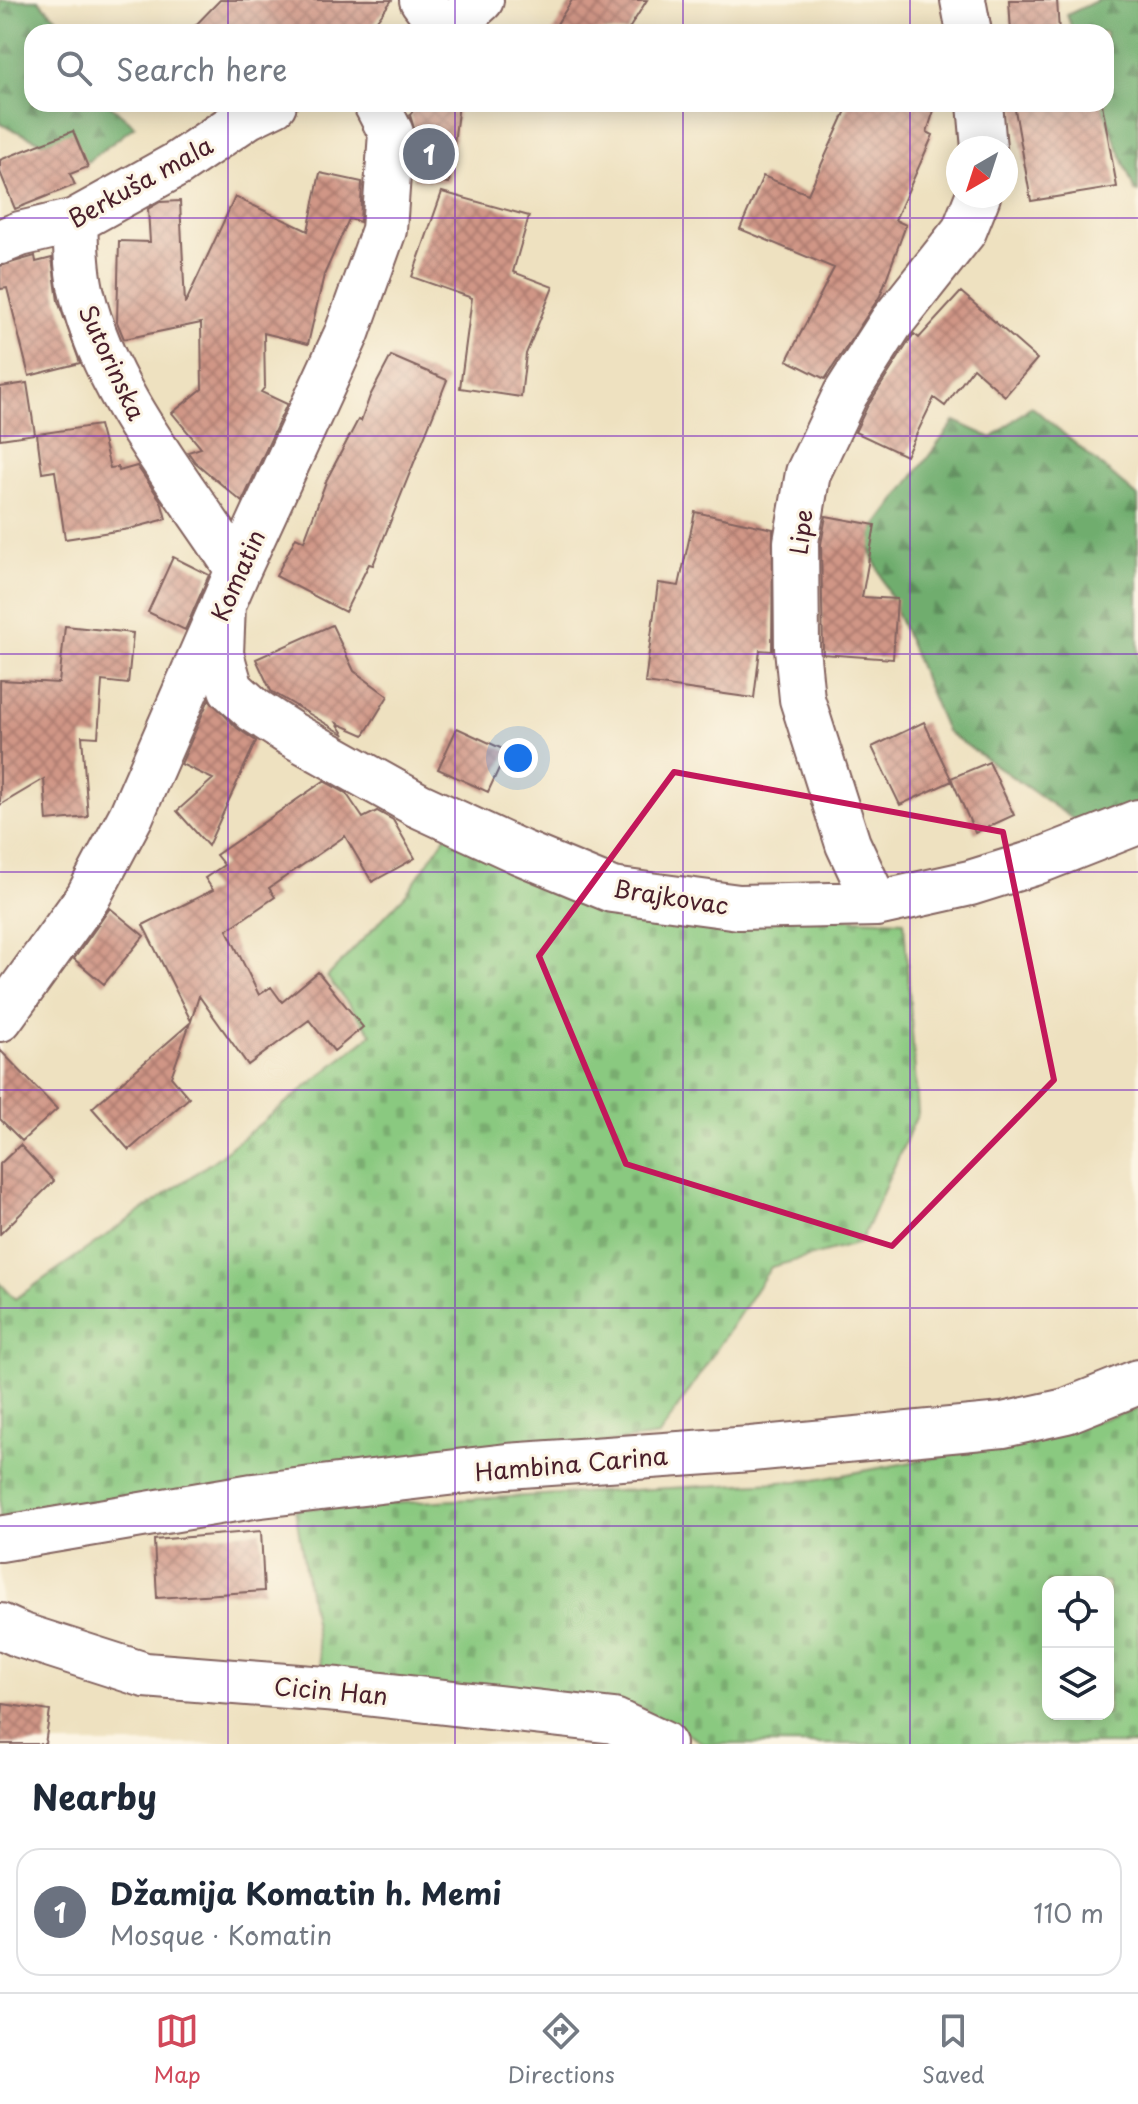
<!DOCTYPE html>
<meta charset="utf-8">
<style>
body{margin:0;font-family:"Playpen Sans",sans-serif;background:#f2f2f3;color:#1f2937}
.controls{position:absolute;right:24px;bottom:24px;display:grid;overflow:hidden;border-radius:16px;box-shadow:0 4px 20px #0003}
.controls button{width:72px;height:72px;display:grid;place-items:center;padding:0;border:0;border-bottom:2px solid #e0e1e3;background:#fff;color:#1f2937;font:40px sans-serif}
.compass{position:absolute;left:946px;top:136px;width:72px;height:72px;border-radius:50%;background:#fff;box-shadow:0 4px 20px #0003;rotate:219deg}
.you{position:absolute;left:518px;top:758px;width:28px;height:28px;margin:-20px;border:6px solid #fff;border-radius:50%;background:#1a73e8;box-shadow:0 0 0 12px #1a73e833}
.badge{display:grid;place-items:center;width:52px;height:52px;border-radius:50%;background:#d1495b;color:#fff;font-size:26px;font-weight:700}
.pin{position:absolute;translate:-50% -50%;border:4px solid #fff;box-shadow:0 2px 8px #0006}
.list{margin:0;padding:0;list-style:none}
h2{display:flex;justify-content:space-between;align-items:center;height:104px;margin:0;padding:0 32px;font-size:34px}
h2 small{font-size:26px;font-weight:400;color:#747a83}
.list li{display:grid;grid-template-columns:52px 1fr auto;gap:24px;align-items:center;box-sizing:border-box;height:128px;margin:0 16px 16px;padding:0 16px;border:2px solid #e0e1e3;border-radius:24px}
.list b{display:block;font-size:30px;white-space:nowrap}
.list p{margin:0;font-size:26px;white-space:nowrap;color:#747a83}
.list em{font-size:26px;font-style:normal;color:#747a83}
.icon{flex:none;width:44px;height:44px;fill:none;stroke:currentColor;stroke-width:2;stroke-linecap:round;stroke-linejoin:round}
.map{position:relative;flex:none;width:1138px;height:1744px;overflow:hidden}
.search{position:absolute;background:#fff;box-shadow:0 4px 20px #0003;left:24px;right:24px;top:24px;height:88px;display:flex;align-items:center;gap:20px;box-sizing:border-box;padding:0 28px;border-radius:24px;color:#747a83;font-size:30px}
.sheet{height:248px;background:#fff}
nav{display:flex;justify-content:space-around;align-items:center;box-sizing:border-box;height:112px;border-top:2px solid #e0e1e3;background:#fff;font-size:22px;color:#747a83}
nav a{display:grid;justify-items:center;gap:4px}
nav .on{color:#d1495b}
.map>svg:first-child{display:block}
.forest{fill:url(#forest-firs);stroke:#5c664c;stroke-width:2}
.cemetery{fill:url(#cemetery-stones);stroke:#6a7456;stroke-width:2;fill-rule:evenodd}
.building{fill:url(#building-cross-hatch)}
.lines{fill:none;stroke-linecap:round;stroke-linejoin:round}
.minor-casing{stroke:#83635f;stroke-width:48}
.minor{stroke:#fff;stroke-width:44}
.marked{fill:none;stroke:#c2185b;stroke-width:6;stroke-linejoin:round}
.grid{fill:none;stroke:#7b2cbf;stroke-width:2;stroke-opacity:0.55}
.labels{text-anchor:middle;dominant-baseline:central;stroke-width:6;stroke-linejoin:round;paint-order:stroke}
.street-label{font-size:24px;fill:#4a1f2b;stroke:#fcf5e5}
</style>
<div class="map">
<svg width="1138" height="1744" viewBox="0 0 1138 1744">
<defs>
<pattern id="forest-firs" width="22" height="20" patternUnits="userSpaceOnUse" patternTransform="scale(2)"><rect width="22" height="20" fill="#6fad6e"/><path d="M5 1l3.5 6h-7zM16 11l3.5 6h-7z" fill="#5d8c5b"/></pattern>
<pattern id="cemetery-stones" width="16" height="16" patternUnits="userSpaceOnUse" patternTransform="scale(2)"><rect width="16" height="16" fill="#8ac980"/><path d="M2 7V4a2 2 0 0 1 4 0v3zM10 15v-3a2 2 0 0 1 4 0v3z" fill="#79ac6f"/></pattern>
<pattern id="building-cross-hatch" width="8" height="8" patternUnits="userSpaceOnUse" patternTransform="scale(2)"><rect width="8" height="8" fill="#d09686"/><path d="M0 0l8 8M0 8l8-8" fill="none" stroke="#ab7a6e"/></pattern>
</defs>
<rect width="100%" height="100%" fill="#fcf5e5"/>
<filter id="ink" filterUnits="userSpaceOnUse"><feTurbulence type="fractalNoise" baseFrequency=".0125" numOctaves="2"/><feDisplacementMap in="SourceGraphic" scale="16" xChannelSelector="R" yChannelSelector="G"/><feConvolveMatrix kernelMatrix="1 2 1 2 8 2 1 2 1" color-interpolation-filters="sRGB"/></filter>
<filter id="wash" filterUnits="userSpaceOnUse"><feTurbulence type="fractalNoise" baseFrequency=".006" numOctaves="4" result="noise"/><feDisplacementMap in="SourceGraphic" scale="32" xChannelSelector="R" yChannelSelector="G"/><feGaussianBlur stdDeviation="1.8" result="paint"/><feColorMatrix in="noise" values="0 0 0 0 0 0 0 0 0 0 0 0 0 0 0 0 0 1.4 0 .05"/><feComposite in="paint" operator="in"/></filter>
<g filter="url(#wash)">
<rect width="100%" height="100%" fill="#eee1c0"/>
<!-- forest -->
<path class="forest" d="M0,0H38L57,18L55,32H32V104H109L135,126L87,162L0,124Z
M1098,0H1138V192L1135,191L1101,104H1106V32H1073L1067,15Z
M1031,406L1138,497V819L1106,842L946,731L866,540L955,421L992,438Z"/>
<!-- cemetery -->
<path class="cemetery" d="M448,833L631,910L904,921L918,1113L860,1243L771,1267L659,1436L0,1521V1283L15,1299L216,1159L372,1034L327,977L406,894Z
M1138,1409V1744H705L637,1706L323,1676L295,1509L815,1480L1029,1440ZM1048,1582H1108V1714H1048Z"/>
<g id="blocks">
<!-- building -->
<path class="building" d="M220,0H392L368,32H189Z
M572,0H647L627,32H552Z
M1009,0H1057L1059,32H1011Z
M418,104H459L449,183L413,179L416,135L410,115Z
M849,104H936L927,132L933,135L895,220L906,225L880,296L825,379L787,360L834,268L740,229L763,176L808,194Z
M1014,104H1102L1117,187L1031,201Z
M73,131L88,167L70,174L75,185L15,209L0,172V160Z
M320,173L362,182L360,222L349,219L324,275L308,344L264,333L265,387L261,392L287,404L242,502L195,462L188,452L201,448L172,413L202,389L201,323L124,339L117,322L119,241L150,242L148,209L160,202L180,201L185,304L235,197L308,231Z
M442,192L529,216L513,272L553,287L526,354L521,397L460,388L472,298L412,277Z
M35,256L36,262L52,258L58,301L80,363L29,376L7,288L0,289V266Z
M961,292L1037,359L1005,396L973,368L945,406L934,398L906,456L855,432L867,407L911,338L914,334L919,338Z
M391,356L447,380L373,565L369,564L345,612L276,576L296,537L304,541L327,479L358,420L361,421L370,396Z
M27,383L35,434L0,439V387Z
M99,425L110,468L118,467L119,471L137,466L161,501L166,519L129,529L65,539L55,471L42,473L37,434Z
M695,512L773,529L772,651L760,650L754,698L645,683L658,583L679,586Z
M826,516L875,525L862,597L897,599L893,659L823,654L821,544Z
M173,557L209,575L185,630L148,612Z
M332,625L354,671L388,696L364,735L337,723L345,735L271,691L256,659Z
M65,626L133,633L128,684L102,681L98,737L82,736L88,817L47,821L44,779L0,805V680L59,683Z
M209,699L237,728L256,741L208,846L177,811L213,779L181,764Z
M924,722L952,781L900,805L872,747Z
M457,728L507,751L488,792L438,769Z
M989,762L1014,815L975,833L951,778Z
M324,781L346,793L363,818L377,811L393,820L415,858L372,882L345,836L269,888L275,897L227,930L259,995L271,987L282,1002L318,972L363,1027L334,1051L309,1020L248,1065L199,996L191,1021L143,925L213,890L205,878L224,865L216,855Z
M110,908L144,936L104,984L74,959Z
M190,1023L171,1077L189,1098L129,1150L92,1108Z
M0,1050L57,1109L22,1141L0,1119Z
M20,1145L54,1181L0,1234V1164Z
M261,1531L264,1591L157,1598L154,1540Z
M3,1704L50,1711L45,1744H0Z"/>
</g>
</g>
<g filter="url(#ink)">
<use href="#blocks" fill-opacity="0" stroke="#83635f" stroke-width="2"/>
<g class="lines">
<defs>
<path id="minor" d="M422,0L445,31
M963,0L969,32
M445,32L481,0
M980,104L984,148
M75,221C76,245 76,271 82,294C106,396 183,484 238,570
M0,242L20,234L75,221L176,165L247,117L274,104
M223,604L221,654L231,689L254,710L291,734L418,805L520,852L612,890L739,907L876,904L970,883L1034,863L1138,822
M876,904L848,844L802,699L797,648L796,542L808,473L845,395L891,323L964,231L978,196
M0,1019L88,897L131,816L238,570L347,333L384,230L391,133L376,104
M0,1539L253,1496L507,1466L751,1449L1003,1425L1066,1411L1138,1382
M0,1626L20,1635L145,1675L338,1690L614,1721L663,1744"/>
</defs>
<!-- minor casing -->
<use href="#minor" class="minor-casing"/>
<!-- minor -->
<use href="#minor" class="minor"/>
</g>
</g>
<!-- marked area -->
<path class="marked" d="M674,772L1003,832L1054,1080L892,1246L626,1164L539,956Z"/>
<!-- grid -->
<path class="grid" d="M228,0V32M455,0V32M683,0V32M910,0V32M228,104V1744M455,104V1744M683,104V1744M910,104V1744M0,218H1138M0,436H1138M0,654H1138M0,872H1138M0,1090H1138M0,1308H1138M0,1526H1138"/>
<g class="labels">
<!-- street labels -->
<g class="street-label">
<text transform="translate(140 181) rotate(-29)">Berkuša mala</text>
<text transform="translate(113 362) rotate(65)">Sutorinska</text>
<text transform="translate(800 532) rotate(-83)">Lipe</text>
<text transform="translate(237 575) rotate(-66)">Komatin</text>
<text transform="translate(671 896) rotate(9)">Brajkovac</text>
<text transform="translate(571 1463) rotate(-5)">Hambina Carina</text>
<text transform="translate(331 1690) rotate(5)">Cicin Han</text>
</g>
</g>
</svg>
<div class="controls">
<button><svg class="icon" aria-label="locate" viewBox="0 0 24 24"><circle cx="12" cy="12" r="6"/><path d="M12 2v4M12 18v4M2 12h4M18 12h4"/></svg></button>
<button><svg class="icon" aria-label="layers" viewBox="0 0 24 24"><path d="M12 4l9 5-9 5-9-5zM3 14l9 5 9-5"/></svg></button>
</div>
<svg class="compass" viewBox="-18 -18 36 36"><path d="M0-13l5 13h-10z" fill="#e53935"/><path d="M0 13l5-13h-10z" fill="#747a83"/></svg>
<div class="you"></div>
<div class="pin badge" style="left:429px;top:154px;background:#6b7280">1</div>
<div class="search"><svg class="icon" aria-label="search" viewBox="0 0 24 24"><circle cx="10" cy="10" r="6"/><path d="M15 15l6 6"/></svg>Search here</div>
</div>
<section class="sheet">
<h2>Nearby<small></small></h2>
<ul class="list">
<li><span class="badge" style="background:#6b7280">1</span><div><b>Džamija Komatin h. Memi</b><p>Mosque · Komatin</p></div><em>110 m</em></li>
</ul>
</section>
<nav>
<a class="on"><svg class="icon" aria-label="map" viewBox="0 0 24 24"><path d="M3 6l6-2 6 2 6-2v14l-6 2-6-2-6 2zM9 4v14M15 6v14"/></svg>Map</a>
<a><svg class="icon" aria-label="directions" viewBox="0 0 24 24"><path d="M12 3l9 9-9 9-9-9zM9 14v-3h6M13 9l2 2-2 2"/></svg>Directions</a>
<a><svg class="icon" aria-label="saved" viewBox="0 0 24 24"><path d="M7 4h10v16l-5-4-5 4z"/></svg>Saved</a>
</nav>
